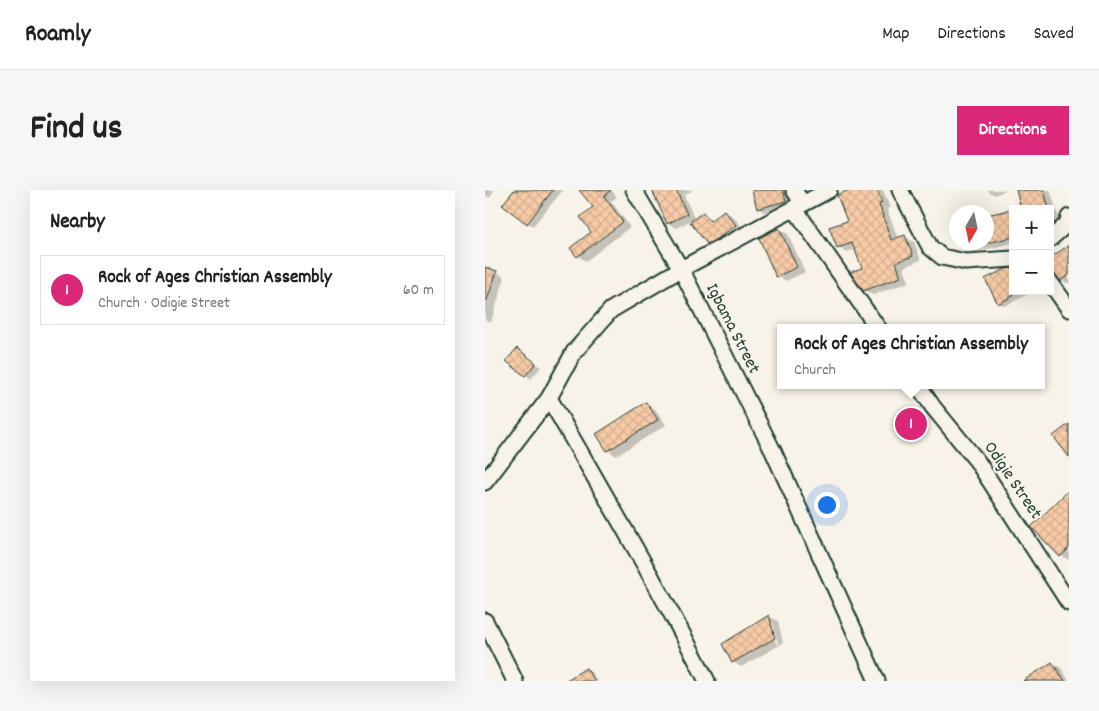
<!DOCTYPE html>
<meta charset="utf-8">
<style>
body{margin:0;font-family:Dekko,sans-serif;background:#f6f6f6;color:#222}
.controls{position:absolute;right:15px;top:15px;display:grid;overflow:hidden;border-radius:0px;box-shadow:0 5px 20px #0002}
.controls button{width:45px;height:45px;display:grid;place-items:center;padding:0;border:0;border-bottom:1px solid #e0e0e0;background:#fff;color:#222;font:25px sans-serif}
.compass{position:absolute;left:464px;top:15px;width:45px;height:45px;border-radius:50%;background:#fff;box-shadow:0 5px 20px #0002;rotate:189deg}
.you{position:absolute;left:341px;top:314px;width:18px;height:18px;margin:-12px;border:4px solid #fff;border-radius:50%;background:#1a73e8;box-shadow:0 0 0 8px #1a73e833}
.badge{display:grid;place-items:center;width:32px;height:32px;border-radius:50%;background:#db2777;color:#fff;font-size:16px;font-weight:700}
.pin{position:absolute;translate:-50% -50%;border:2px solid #fff;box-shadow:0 1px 5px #0006}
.popup{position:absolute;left:292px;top:134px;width:268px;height:65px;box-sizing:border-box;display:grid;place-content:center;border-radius:0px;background:#fff;filter:drop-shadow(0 1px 4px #0005);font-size:16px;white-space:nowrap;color:#767676}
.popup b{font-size:19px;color:#222}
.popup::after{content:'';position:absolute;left:50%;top:100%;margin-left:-10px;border:10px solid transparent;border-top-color:#fff}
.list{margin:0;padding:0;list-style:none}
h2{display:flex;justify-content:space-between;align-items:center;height:65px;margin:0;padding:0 20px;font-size:21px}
h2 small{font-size:16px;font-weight:400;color:#767676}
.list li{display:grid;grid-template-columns:32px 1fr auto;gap:15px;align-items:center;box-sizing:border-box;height:70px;margin:0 10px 10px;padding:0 10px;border:1px solid #e0e0e0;border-radius:0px}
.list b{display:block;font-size:19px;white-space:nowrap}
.list p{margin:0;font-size:16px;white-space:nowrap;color:#767676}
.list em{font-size:16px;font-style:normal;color:#767676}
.map{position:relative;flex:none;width:584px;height:491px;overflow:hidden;border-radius:0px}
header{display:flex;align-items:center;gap:30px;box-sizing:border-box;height:70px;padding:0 25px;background:#fff;border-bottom:1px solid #e0e0e0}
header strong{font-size:24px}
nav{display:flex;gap:28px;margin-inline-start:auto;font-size:18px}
.intro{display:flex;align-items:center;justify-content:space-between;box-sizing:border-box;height:120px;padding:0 30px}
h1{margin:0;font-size:35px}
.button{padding:12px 22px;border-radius:0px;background:#db2777;color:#fff;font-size:18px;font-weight:700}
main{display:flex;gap:30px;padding:0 30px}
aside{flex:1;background:#fff;border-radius:0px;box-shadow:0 5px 20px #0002}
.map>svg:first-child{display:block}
.shadow{fill:#0003;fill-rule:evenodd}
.building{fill:url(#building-cross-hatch);stroke:#1f3d34}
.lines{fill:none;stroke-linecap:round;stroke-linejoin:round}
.minor-casing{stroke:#1f3d34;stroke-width:19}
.minor{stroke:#f7f3e8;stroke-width:15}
.labels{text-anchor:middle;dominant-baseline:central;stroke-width:4.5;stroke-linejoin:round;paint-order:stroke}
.street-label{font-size:18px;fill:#1f3d34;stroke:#f7f3e8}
</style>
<header>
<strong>Roamly</strong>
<nav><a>Map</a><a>Directions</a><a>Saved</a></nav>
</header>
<div class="intro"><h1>Find us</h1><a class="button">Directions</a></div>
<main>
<aside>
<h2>Nearby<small></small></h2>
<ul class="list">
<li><span class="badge">1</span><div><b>Rock of Ages Christian Assembly</b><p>Church · Odigie Street</p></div><em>60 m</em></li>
</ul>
</aside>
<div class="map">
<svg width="584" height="491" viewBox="0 0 584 491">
<defs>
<pattern id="building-cross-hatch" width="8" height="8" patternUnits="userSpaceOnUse" patternTransform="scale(1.25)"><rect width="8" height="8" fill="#f8cba7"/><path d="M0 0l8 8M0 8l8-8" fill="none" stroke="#d4af90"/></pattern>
</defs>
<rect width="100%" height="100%" fill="#f7f3e8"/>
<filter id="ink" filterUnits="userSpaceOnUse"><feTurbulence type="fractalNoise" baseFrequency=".02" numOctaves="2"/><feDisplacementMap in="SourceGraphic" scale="10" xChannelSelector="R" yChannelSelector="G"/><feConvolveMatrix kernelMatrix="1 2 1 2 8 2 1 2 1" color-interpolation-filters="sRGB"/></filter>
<g filter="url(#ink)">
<!-- shadow -->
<path class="shadow" d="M0,0H9L5,8L0,5Z
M31,0H78L48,36L42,33Z
M96,0H126L132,7L126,11L145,37L101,71L93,66L108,42L110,17Z
M168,0H208L199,5L210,30L218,23L228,30L239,21L248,26L259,40L232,59L223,53L205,31L191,38L183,33Z
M268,0H303L306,14L279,22L273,18Z
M367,0H398L405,18L402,19L413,49L420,47L429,52L436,70L419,77L424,92L388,105L379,100L378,79L371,59L361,62L353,57L364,31Z
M503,0H521L510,5L504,2Z
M532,0H565L577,38L565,42V19H533L537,18Z
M528,20V53L489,62L481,57L479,52H502V26Z
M294,39L303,44L320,82L301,91L292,86Z
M584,57V94L576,90L565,69Z
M0,78L11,82L20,87L6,132L0,130Z
M528,101H543L545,103L520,116L514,113Z
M32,159L56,177L46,189L23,171Z
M161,214L170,219L181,235L131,266L123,260Z
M584,302V370L576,366L548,337Z
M284,426L293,431L298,453L256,477L248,472ZM285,433H288L293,454H291Z
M567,473L576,478L584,491H550Z
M101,479L107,483L112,491H83Z"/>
<!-- building -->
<path class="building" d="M29,0H68L42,34L17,15Z
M94,0H126L119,6L138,32L92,67L85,58L106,42L95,27L108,17Z
M167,0H191L202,24L182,34Z
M267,0H298L301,11L272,19Z
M364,0H392L397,13L394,14L406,50L420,45L428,66L411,72L416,87L378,101L365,82L377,78L367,53L352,58L344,37L362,31L352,5Z
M531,0H559L564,19H536Z
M528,19V47L502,53V25Z
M239,20L251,35L235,47L222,54L205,32L218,22L225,31Z
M294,38L312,77L291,87L274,48Z
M584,55V85L576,90V92L565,78V68Z
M0,77L12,81L2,110H0Z
M528,78V106L513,114L500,89L520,79Z
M32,158L51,173L40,186L21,171Z
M161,212L173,230L122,261L111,244Z
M584,234V267L568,246Z
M584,300V358L575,367L546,337Z
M284,425L290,448L247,473L237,454Z
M567,472L580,491H538Z
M101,478L110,491H80Z"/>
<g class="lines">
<defs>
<path id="minor" d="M149,0L196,79L288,261L392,491
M309,0L318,14
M415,0L445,57L457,67L481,72L528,69
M309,18L393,138
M565,49L582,34L584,27
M565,92L584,119
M433,195L448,217L492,271L584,413
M64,208C118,302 173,395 222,491
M0,292L64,208L89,162L126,120L196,79L344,0
M0,431L30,491"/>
</defs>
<!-- minor casing -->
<use href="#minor" class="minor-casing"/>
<!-- minor -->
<use href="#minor" class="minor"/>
</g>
</g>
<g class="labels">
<!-- street labels -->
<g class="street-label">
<text transform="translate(247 139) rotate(63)">Igbama Street</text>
<text transform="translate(527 291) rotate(56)">Odigie Street</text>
</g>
</g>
</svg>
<div class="controls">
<button>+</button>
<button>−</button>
</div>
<svg class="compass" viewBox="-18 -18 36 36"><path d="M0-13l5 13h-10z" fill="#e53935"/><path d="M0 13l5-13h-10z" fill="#767676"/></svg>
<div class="you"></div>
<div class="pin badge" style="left:426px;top:234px">1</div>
<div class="popup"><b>Rock of Ages Christian Assembly</b>Church</div>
</div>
</main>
